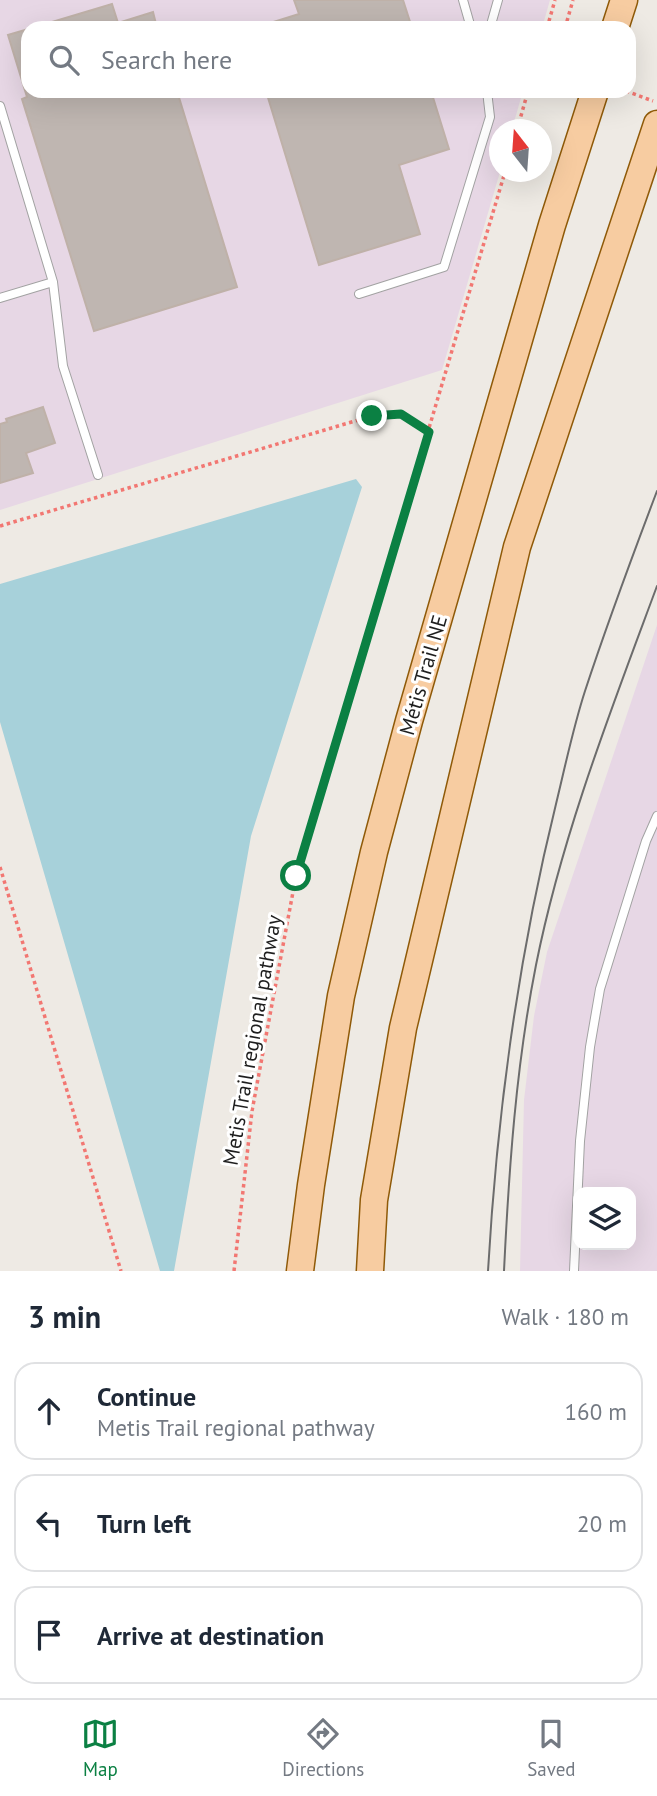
<!DOCTYPE html>
<meta charset="utf-8">
<style>
body{margin:0;font-family:"PT Sans",sans-serif;background:#f2f2f3;color:#1f2937}
.controls{position:absolute;right:21px;bottom:21px;display:grid;overflow:hidden;border-radius:14px;box-shadow:0 7px 28px #0002}
.controls button{width:63px;height:63px;display:grid;place-items:center;padding:0;border:0;border-bottom:2px solid #e0e1e3;background:#fff;color:#1f2937;font:35px sans-serif}
.compass{position:absolute;left:489px;top:119px;width:63px;height:63px;border-radius:50%;background:#fff;box-shadow:0 7px 28px #0002;rotate:343deg}
.stop{position:absolute;width:21px;height:21px;margin:-16px;border:5px solid #0b8043;border-radius:50%;background:#fff}
.stop.end{background:#0b8043;border-color:#fff;box-shadow:0 2px 7px #0008}
.list{margin:0;padding:0;list-style:none}
h2{display:flex;justify-content:space-between;align-items:center;height:91px;margin:0;padding:0 28px;font-size:30px}
h2 small{font-size:23px;font-weight:400;color:#747a83}
.list li{display:grid;grid-template-columns:46px 1fr auto;gap:21px;align-items:center;box-sizing:border-box;height:98px;margin:0 14px 14px;padding:0 14px;border:2px solid #e0e1e3;border-radius:21px}
.list b{display:block;font-size:26px;white-space:nowrap}
.list p{margin:0;font-size:23px;white-space:nowrap;color:#747a83}
.list em{font-size:23px;font-style:normal;color:#747a83}
.icon{flex:none;width:38px;height:38px;fill:none;stroke:currentColor;stroke-width:2;stroke-linecap:round;stroke-linejoin:round}
.map{position:relative;flex:none;width:657px;height:1271px;overflow:hidden}
.search{position:absolute;background:#fff;box-shadow:0 7px 28px #0002;left:21px;right:21px;top:21px;height:77px;display:flex;align-items:center;gap:18px;box-sizing:border-box;padding:0 24px;border-radius:21px;color:#747a83;font-size:26px}
.sheet{height:427px;background:#fff}
nav{display:flex;justify-content:space-around;align-items:center;box-sizing:border-box;height:98px;border-top:2px solid #e0e1e3;background:#fff;font-size:19px;color:#747a83}
nav a{display:grid;justify-items:center;gap:4px}
nav .on{color:#0b8043}
.map>svg:first-child{display:block}
.industrial{fill:#e7d7e5;fill-rule:evenodd}
.water{fill:#a7d1da}
.building{fill:#bfb6b1;stroke:#bfb1a8;stroke-width:2}
.lines{fill:none;stroke-linecap:round;stroke-linejoin:round}
.lane-casing{stroke:#a2a2a2;stroke-width:10}
.primary-casing{stroke:#8f5a08;stroke-width:29}
.path{stroke:#f27772;stroke-width:3.5;stroke-dasharray:3.5 3.5;stroke-linecap:butt}
.lane{stroke:#fff;stroke-width:8}
.primary{stroke:#f7cca1;stroke-width:26}
.tram{stroke:#6c6c6c;stroke-width:2}
.route{stroke:#0b8043;stroke-width:9}
.labels{text-anchor:middle;dominant-baseline:central;stroke-width:6;stroke-linejoin:round;paint-order:stroke}
.street-label{font-size:21px;fill:#1e1e1e;stroke:#fff}
</style>
<div class="map">
<svg width="657" height="1271" viewBox="0 0 657 1271">
<rect width="100%" height="100%" fill="#eeeae4"/>
<!-- industrial -->
<path class="industrial" d="M0,0H550L542,28H28V91H523L512,129L500,130V172L442,370L0,510Z
M657,625V1271H520L524,1100L534,1016L547,952ZM578,1192H631V1245H578Z"/>
<!-- water -->
<path class="water" d="M356,479L362,487L251,836L174,1271H160L0,722V584Z"/>
<!-- building -->
<path class="building" d="M294,0H403L412,28H254L299,14Z
M112,4L118,23L153,12L157,28H32Z
M28,29V91H177L237,287L94,331L22,99L27,97L8,35Z
M266,91H431L449,149L399,165L420,234L319,265Z
M43,407L55,443L26,453L33,473L0,483V424L7,422L6,419Z"/>
<g class="lines">
<defs>
<path id="lane" d="M463,0L471,28
M490,28L498,0
M0,106L53,282L63,366L98,475
M359,294L444,267L490,117L487,91
M0,298L53,282
M574,1271L580,1141L590,1047L600,989L646,841L657,816"/>
<path id="primary" d="M615,28L624,0
M300,1271L311,1185L341,996L374,852L409,721L552,225L595,91
M370,1271L374,1200L403,1028L517,547L657,124"/>
</defs>
<!-- lane casing -->
<use href="#lane" class="lane-casing"/>
<!-- primary casing -->
<use href="#primary" class="primary-casing"/>
<!-- path -->
<path class="path" d="M547,28L555,0
M565,28L573,0
M626,91L653,101
M517,130L528,91
M0,526L372,416L401,414L429,432
M0,867L121,1271
M234,1271L252,1111L296,876L505,172"/>
<!-- lane -->
<use href="#lane" class="lane"/>
<!-- primary -->
<use href="#primary" class="primary"/>
<!-- tram -->
<path class="tram" d="M488,1271C497,1113 518,958 556,804C565,767 573,728 585,691C607,624 632,557 657,491
M504,1271C509,1168 516,1066 536,965C562,835 611,710 657,586"/>
</g>
<g class="lines">
<!-- route -->
<path class="route" d="M296,876L429,432L401,414L372,416"/>
</g>
<g class="labels">
<!-- street labels -->
<g class="street-label">
<text transform="translate(423 675) rotate(-74)">Métis Trail NE</text>
<text transform="translate(252 1040) rotate(-80)">Metis Trail regional pathway</text>
</g>
</g>
</svg>
<div class="controls">
<button><svg class="icon" aria-label="layers" viewBox="0 0 24 24"><path d="M12 4l9 5-9 5-9-5zM3 14l9 5 9-5"/></svg></button>
</div>
<svg class="compass" viewBox="-18 -18 36 36"><path d="M0-13l5 13h-10z" fill="#e53935"/><path d="M0 13l5-13h-10z" fill="#747a83"/></svg>
<div class="stop" style="left:296px;top:876px"></div>
<div class="stop end" style="left:372px;top:416px"></div>
<div class="search"><svg class="icon" aria-label="search" viewBox="0 0 24 24"><circle cx="10" cy="10" r="6"/><path d="M15 15l6 6"/></svg>Search here</div>
</div>
<section class="sheet">
<h2>3 min<small>Walk · 180 m</small></h2>
<ul class="list">
<li><svg class="icon" aria-label="ahead" viewBox="0 0 24 24"><path d="M12 20V5M6 11l6-6 6 6"/></svg><div><b>Continue</b><p>Metis Trail regional pathway</p></div><em>160 m</em></li>
<li><svg class="icon" aria-label="left" viewBox="0 0 24 24"><path d="M17 20v-9H6M10 6l-5 5 5 5"/></svg><div><b>Turn left</b></div><em>20 m</em></li>
<li><svg class="icon" aria-label="arrive" viewBox="0 0 24 24"><path d="M6 21V4h12l-3 4 3 4H6"/></svg><div><b>Arrive at destination</b></div></li>
</ul>
</section>
<nav>
<a class="on"><svg class="icon" aria-label="map" viewBox="0 0 24 24"><path d="M3 6l6-2 6 2 6-2v14l-6 2-6-2-6 2zM9 4v14M15 6v14"/></svg>Map</a>
<a><svg class="icon" aria-label="directions" viewBox="0 0 24 24"><path d="M12 3l9 9-9 9-9-9zM9 14v-3h6M13 9l2 2-2 2"/></svg>Directions</a>
<a><svg class="icon" aria-label="saved" viewBox="0 0 24 24"><path d="M7 4h10v16l-5-4-5 4z"/></svg>Saved</a>
</nav>
